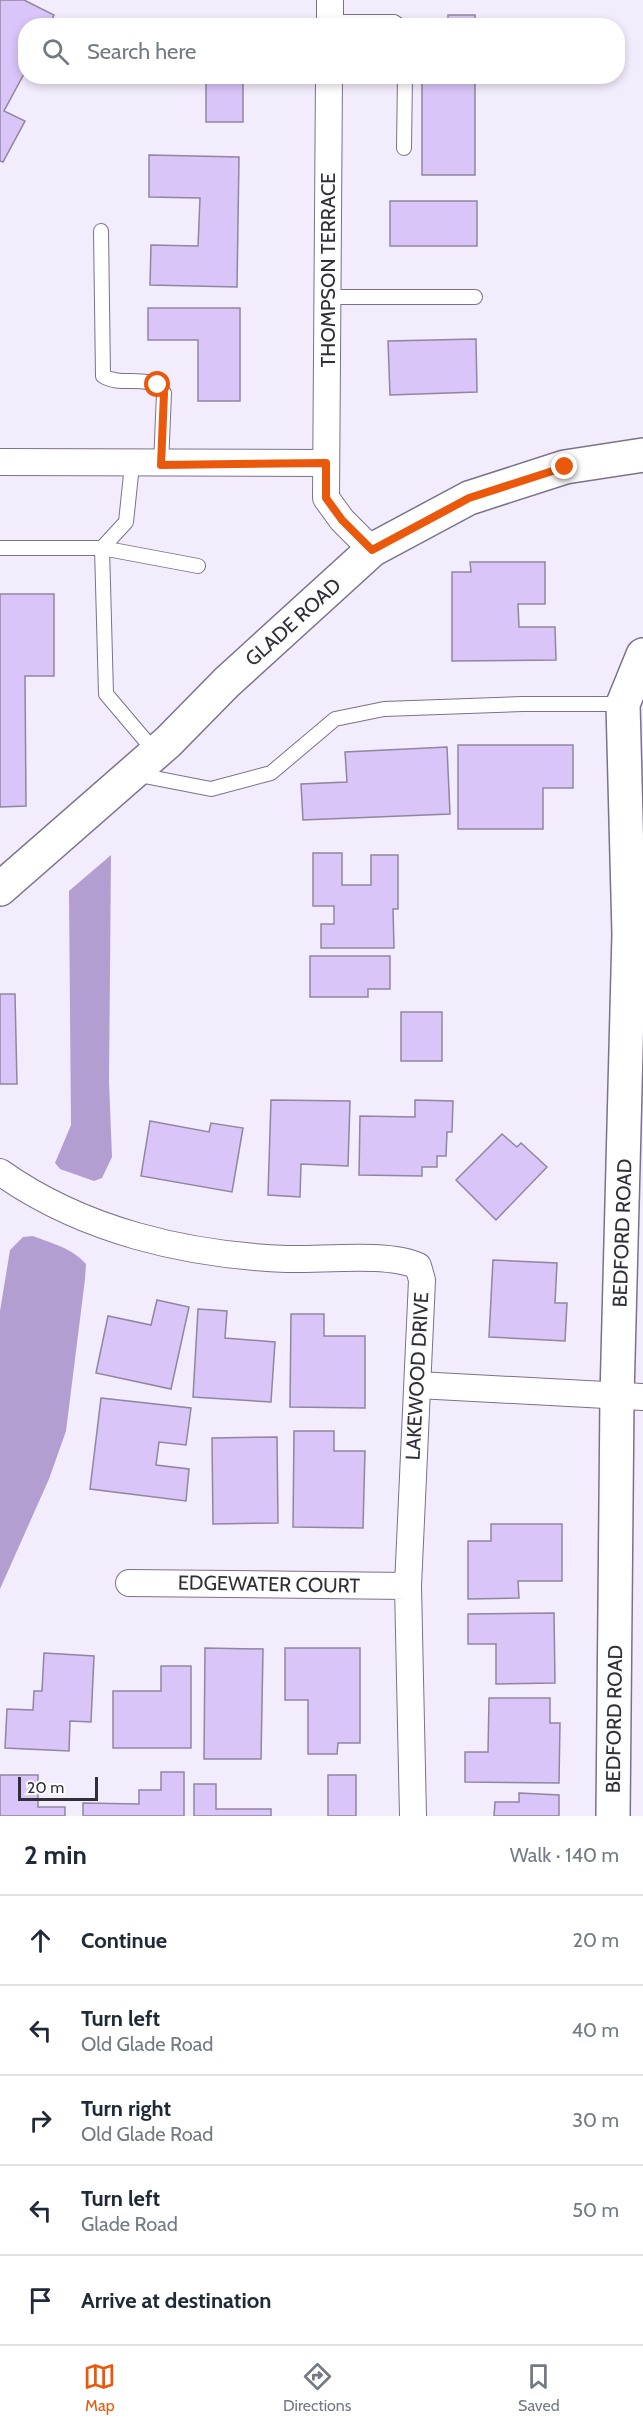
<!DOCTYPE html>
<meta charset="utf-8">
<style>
body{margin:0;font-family:Cabin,sans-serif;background:#f2f2f3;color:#1f2937}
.scale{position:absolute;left:18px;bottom:15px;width:80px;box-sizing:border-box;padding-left:6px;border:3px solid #322e38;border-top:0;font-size:16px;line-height:21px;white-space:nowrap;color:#322e38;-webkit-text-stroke:4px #fdfdfd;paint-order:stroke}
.stop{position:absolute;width:18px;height:18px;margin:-14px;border:4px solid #ea580c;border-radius:50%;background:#fff}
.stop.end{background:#ea580c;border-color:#fff;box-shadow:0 2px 6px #0008}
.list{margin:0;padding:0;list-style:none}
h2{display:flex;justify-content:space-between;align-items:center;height:78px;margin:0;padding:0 24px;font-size:26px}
h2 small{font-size:20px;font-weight:400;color:#747a83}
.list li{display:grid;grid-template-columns:39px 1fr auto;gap:18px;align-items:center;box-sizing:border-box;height:90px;padding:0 24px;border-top:2px solid #e0e1e3}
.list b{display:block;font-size:22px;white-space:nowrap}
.list p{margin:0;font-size:20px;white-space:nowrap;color:#747a83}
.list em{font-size:20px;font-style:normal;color:#747a83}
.icon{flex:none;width:33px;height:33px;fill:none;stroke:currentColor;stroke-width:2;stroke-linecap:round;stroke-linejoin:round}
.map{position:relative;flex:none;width:643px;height:1816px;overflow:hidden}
.search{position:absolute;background:#fff;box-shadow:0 3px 9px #0003;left:18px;right:18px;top:18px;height:66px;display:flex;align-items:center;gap:15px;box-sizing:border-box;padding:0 21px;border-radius:24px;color:#747a83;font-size:22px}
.sheet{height:528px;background:#fff}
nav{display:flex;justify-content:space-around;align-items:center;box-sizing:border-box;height:84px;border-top:2px solid #e0e1e3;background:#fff;font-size:16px;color:#747a83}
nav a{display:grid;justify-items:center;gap:3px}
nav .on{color:#ea580c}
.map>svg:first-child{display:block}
.water{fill:#b29ed0}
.building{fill:#d9c5f8;stroke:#8f869f;stroke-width:1.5}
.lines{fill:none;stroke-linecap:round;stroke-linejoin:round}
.service-casing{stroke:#7b728a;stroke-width:16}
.minor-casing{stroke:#7b728a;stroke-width:28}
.tertiary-casing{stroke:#7b728a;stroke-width:36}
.secondary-casing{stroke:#7b728a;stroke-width:36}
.service{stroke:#fff;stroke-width:14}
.minor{stroke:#fff;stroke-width:26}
.tertiary{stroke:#fff;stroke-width:33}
.secondary{stroke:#fff;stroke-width:33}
.route{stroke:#ea580c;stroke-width:8}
.labels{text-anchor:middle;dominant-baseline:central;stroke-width:4.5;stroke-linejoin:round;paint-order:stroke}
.street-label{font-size:20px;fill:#322e38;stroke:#fdfdfd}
</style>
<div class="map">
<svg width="643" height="1816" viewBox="0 0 643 1816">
<rect width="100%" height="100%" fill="#f3ecfd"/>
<!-- water -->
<path class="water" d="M111,855L109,1082L112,1157L102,1178L94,1181L60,1169L55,1163L71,1125L69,891Z
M33,1236C53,1244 72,1248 86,1264L85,1279L66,1431L49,1479L0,1589V1311L10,1250L23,1237Z"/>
<!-- building -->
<path class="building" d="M0,0H24L54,15L49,26H26V70L4,111L25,121L3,162L0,161Z
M448,15H475V26H448Z
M206,76H243V122H206Z
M422,76H475V175H422Z
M149,155L239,157L237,287L150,285L151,245L198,246L200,198L149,197Z
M390,201H477V246H390Z
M148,308H240V401H198V340H148Z
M476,339L477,392L390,395L388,341Z
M470,562H545V604H518L519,627H555L556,660L452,661V572H471Z
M0,594H54V676H25L26,806L0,807Z
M458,745H573V788H543V829H458Z
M447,747L450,814L303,820L301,784L347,782L345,752Z
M313,853H342V885H371V855H398V909H393L394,948H321V924H334V906H313Z
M310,956H390V989H368V997H310Z
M0,994H15L17,1084H0Z
M401,1012H442V1061H401Z
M271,1100L350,1101L348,1166L301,1164L300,1197L268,1195Z
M415,1100L453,1101L452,1132H447L446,1156H437V1167H422V1176L359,1175L360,1116L415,1117Z
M150,1121L209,1132L211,1123L243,1128L232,1192L141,1176Z
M502,1134L517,1147L521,1143L547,1167L496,1220L456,1180Z
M493,1260L557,1263L555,1303H567L565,1341L489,1337Z
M157,1300L189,1307L171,1389L96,1373L108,1316L151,1325Z
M198,1309L227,1311L225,1338L275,1342L271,1402L193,1397Z
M291,1314H324V1336H365V1408L290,1407Z
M101,1398L191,1408L186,1445L159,1442L156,1465L189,1469L186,1501L90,1489Z
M294,1431H334V1451H365L363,1528L293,1527Z
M277,1437L278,1523L213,1524L212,1438Z
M491,1524H562V1581H518L519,1598L468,1599V1541H491Z
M554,1613L555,1683L496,1684V1644H468V1614Z
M205,1648L263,1649L261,1759H204Z
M285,1648H360V1743H338L337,1754H308V1700H285Z
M44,1653L94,1656L91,1722L70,1721L69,1751L5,1748L7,1709L33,1710L34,1691H42Z
M161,1666H191V1748H113V1691H161Z
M489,1698H550V1723H560L559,1783L465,1782V1752H488Z
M161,1772H184V1816H83V1803L139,1804V1790H161Z
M0,1775H38V1807H65V1816H0Z
M328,1775H356V1816H328Z
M194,1784H216V1809H271V1816H194Z
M519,1793L559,1795V1816H494L495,1802H519Z"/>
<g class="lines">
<defs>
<path id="service" d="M330,22H394L400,26
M404,148L405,76
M101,231L103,376C123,388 149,372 164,393L161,465
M328,297H475
M132,465L126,522L102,548L106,694L156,753
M0,548H102L198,566
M134,774L211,789L271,773L335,719L384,709L523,704H623"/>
<path id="minor" d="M330,26V0
M329,76L326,498L342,520L372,550
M0,462L326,463
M0,1172C83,1231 187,1255 287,1259C323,1260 388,1252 418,1266L422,1280L408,1586L413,1816
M418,1385L643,1397
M129,1583L408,1586"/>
<path id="tertiary" d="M613,1816L617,1397L629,934L623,704L643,655"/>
<path id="secondary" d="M0,889L168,742L227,682L372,550L469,498L565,467L643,455"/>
</defs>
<!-- service casing -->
<use href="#service" class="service-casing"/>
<!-- minor casing -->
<use href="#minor" class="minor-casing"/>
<!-- tertiary casing -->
<use href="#tertiary" class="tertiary-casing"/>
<!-- secondary casing -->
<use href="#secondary" class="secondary-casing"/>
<!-- service -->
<use href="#service" class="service"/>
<!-- minor -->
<use href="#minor" class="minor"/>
<!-- tertiary -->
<use href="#tertiary" class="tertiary"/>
<!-- secondary -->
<use href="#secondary" class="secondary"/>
</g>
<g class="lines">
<!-- route -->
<path class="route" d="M158,385L164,393L161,465L326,463V498L342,520L372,550L469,498L565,467"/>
</g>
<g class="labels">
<!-- street labels -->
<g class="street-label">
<text transform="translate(328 270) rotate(-90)">THOMPSON TERRACE</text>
<text transform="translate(293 622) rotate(-42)">GLADE ROAD</text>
<text transform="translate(622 1233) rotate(-88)">BEDFORD ROAD</text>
<text transform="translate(417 1376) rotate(-87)">LAKEWOOD DRIVE</text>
<text transform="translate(269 1584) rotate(1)">EDGEWATER COURT</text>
<text transform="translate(614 1719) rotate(-89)">BEDFORD ROAD</text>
</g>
</g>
</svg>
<div class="scale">20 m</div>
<div class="stop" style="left:158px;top:385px"></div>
<div class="stop end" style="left:565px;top:467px"></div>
<div class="search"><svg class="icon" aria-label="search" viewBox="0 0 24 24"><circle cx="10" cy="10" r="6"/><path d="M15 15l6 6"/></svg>Search here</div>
</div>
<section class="sheet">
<h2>2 min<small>Walk · 140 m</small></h2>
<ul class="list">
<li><svg class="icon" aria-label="ahead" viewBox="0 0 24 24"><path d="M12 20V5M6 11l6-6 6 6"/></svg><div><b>Continue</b></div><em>20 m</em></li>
<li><svg class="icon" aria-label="left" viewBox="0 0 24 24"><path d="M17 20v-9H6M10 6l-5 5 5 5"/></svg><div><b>Turn left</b><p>Old Glade Road</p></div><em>40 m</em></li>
<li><svg class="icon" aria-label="right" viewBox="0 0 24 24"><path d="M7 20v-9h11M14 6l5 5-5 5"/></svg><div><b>Turn right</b><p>Old Glade Road</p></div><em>30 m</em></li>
<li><svg class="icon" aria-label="left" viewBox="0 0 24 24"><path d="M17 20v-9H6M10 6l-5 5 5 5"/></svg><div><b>Turn left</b><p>Glade Road</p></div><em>50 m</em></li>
<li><svg class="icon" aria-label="arrive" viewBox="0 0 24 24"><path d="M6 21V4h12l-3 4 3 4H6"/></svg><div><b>Arrive at destination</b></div></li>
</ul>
</section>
<nav>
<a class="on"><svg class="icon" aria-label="map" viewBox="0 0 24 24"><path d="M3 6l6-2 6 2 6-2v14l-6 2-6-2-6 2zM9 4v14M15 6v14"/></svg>Map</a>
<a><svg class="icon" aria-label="directions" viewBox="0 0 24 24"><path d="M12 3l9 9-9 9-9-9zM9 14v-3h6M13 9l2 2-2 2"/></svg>Directions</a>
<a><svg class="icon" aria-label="saved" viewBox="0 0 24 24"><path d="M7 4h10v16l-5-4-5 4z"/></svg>Saved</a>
</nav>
